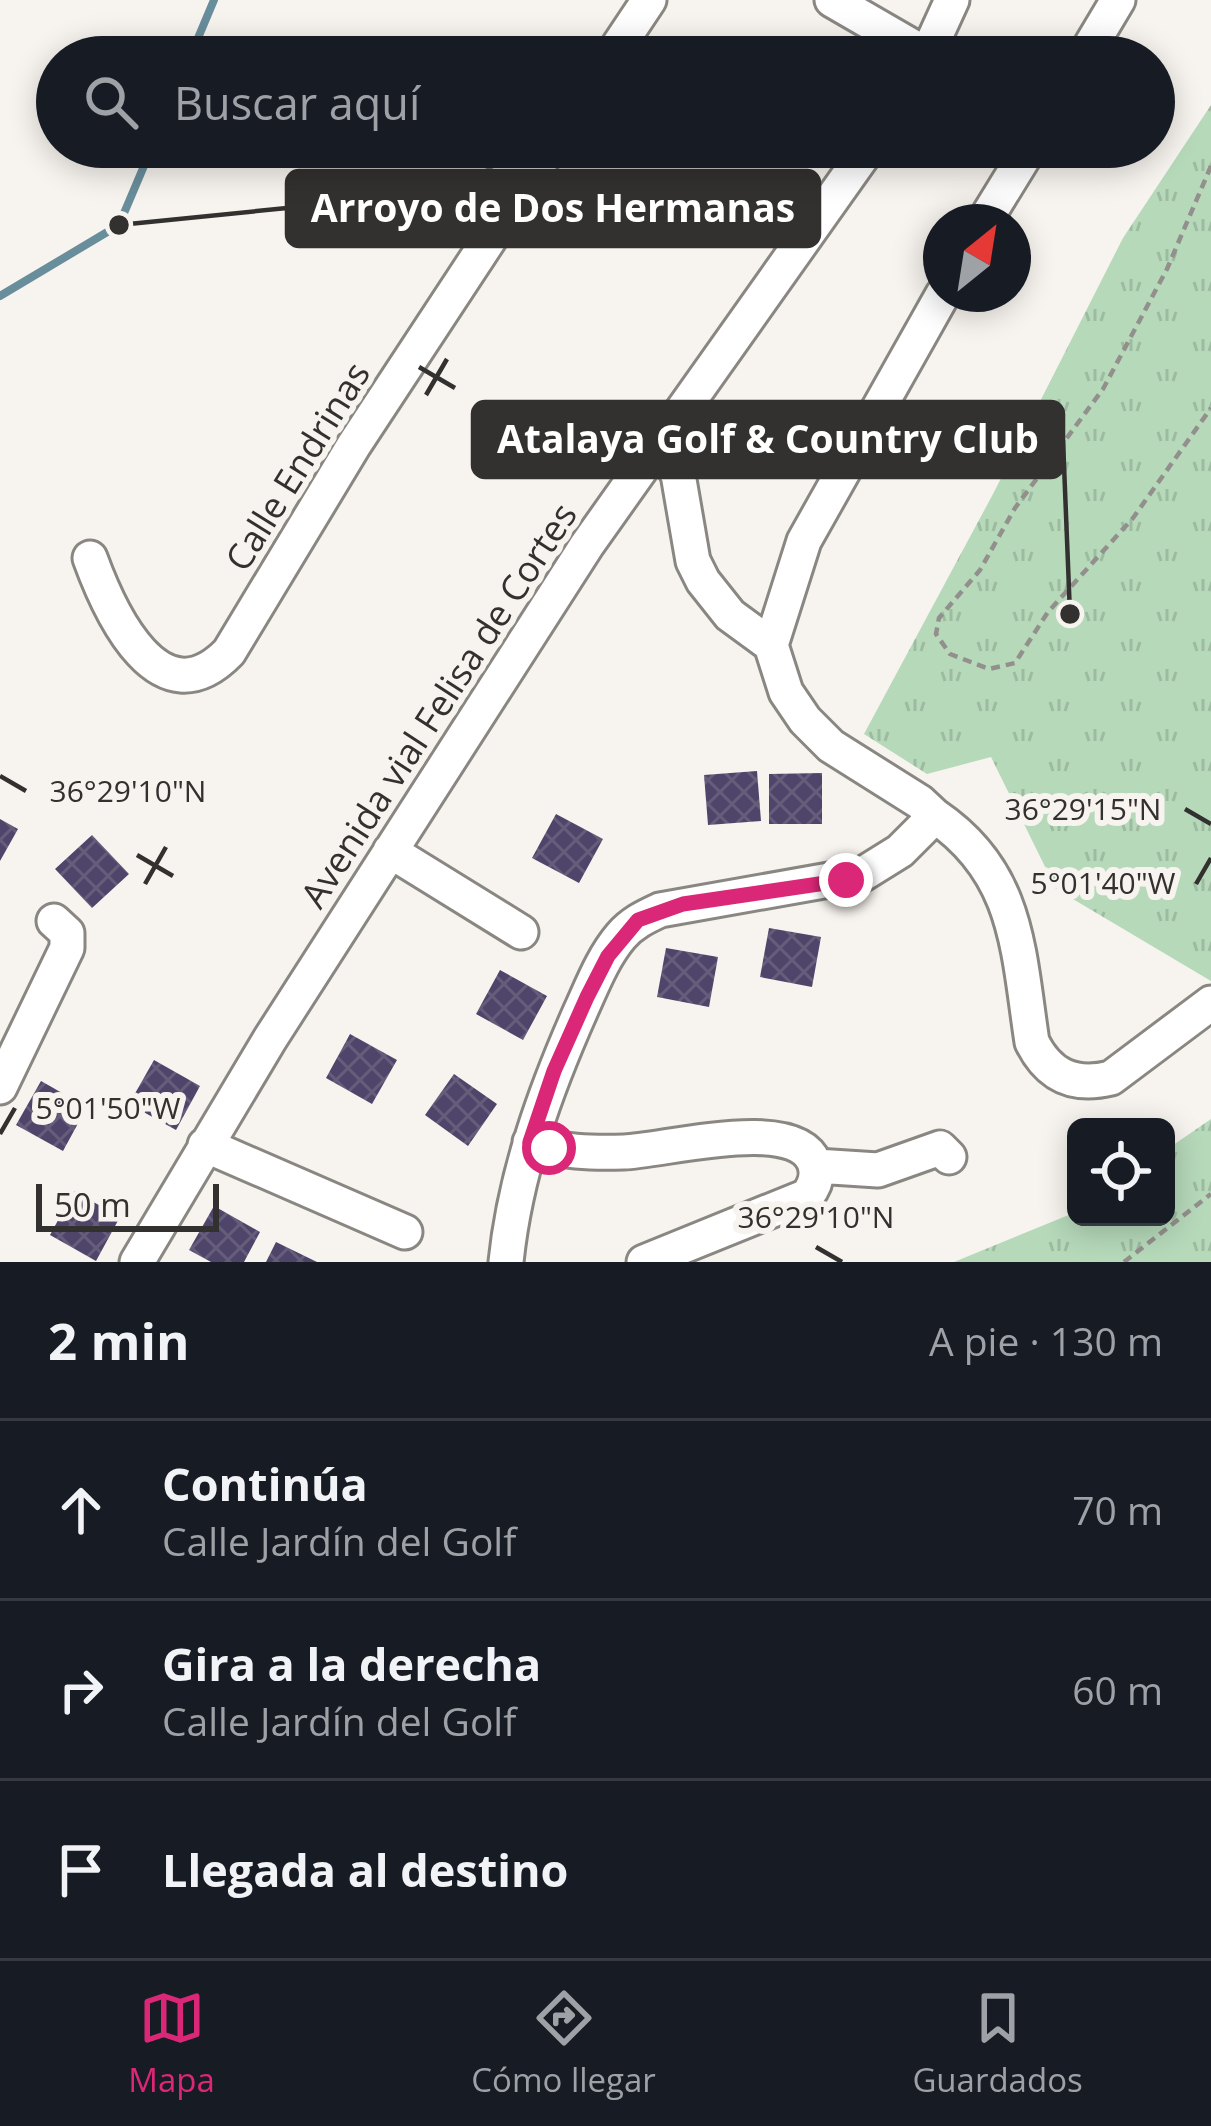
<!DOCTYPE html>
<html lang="es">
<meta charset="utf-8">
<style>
body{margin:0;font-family:"Open Sans",sans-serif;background:#20242c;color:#f1f3f6}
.controls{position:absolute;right:36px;bottom:36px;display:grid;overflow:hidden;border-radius:18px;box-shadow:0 6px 30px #0003}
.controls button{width:108px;height:108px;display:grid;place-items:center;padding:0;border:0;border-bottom:3px solid #363941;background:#171b24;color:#f1f3f6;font:60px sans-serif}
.compass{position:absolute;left:923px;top:204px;width:108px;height:108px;border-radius:50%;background:#171b24;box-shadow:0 6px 30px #0003;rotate:30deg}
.scale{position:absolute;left:36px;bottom:30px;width:183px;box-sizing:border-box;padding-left:12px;border:6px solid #32312f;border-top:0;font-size:33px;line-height:42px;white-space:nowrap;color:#32312f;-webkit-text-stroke:9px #f7f3ee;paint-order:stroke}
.stop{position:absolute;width:36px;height:36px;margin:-27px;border:9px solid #db2777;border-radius:50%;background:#fff}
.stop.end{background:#db2777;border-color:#fff;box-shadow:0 3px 12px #0008}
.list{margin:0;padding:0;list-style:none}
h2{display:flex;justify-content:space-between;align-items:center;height:156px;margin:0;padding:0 48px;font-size:51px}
h2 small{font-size:39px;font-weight:400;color:#9ea1a6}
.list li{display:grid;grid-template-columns:78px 1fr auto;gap:36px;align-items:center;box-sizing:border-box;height:180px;padding:0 48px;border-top:3px solid #363941}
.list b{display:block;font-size:45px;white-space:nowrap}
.list p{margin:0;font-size:39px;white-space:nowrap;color:#9ea1a6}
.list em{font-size:39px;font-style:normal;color:#9ea1a6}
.icon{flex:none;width:66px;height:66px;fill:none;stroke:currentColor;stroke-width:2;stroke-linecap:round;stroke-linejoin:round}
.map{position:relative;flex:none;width:1211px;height:1262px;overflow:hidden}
.search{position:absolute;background:#171b24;box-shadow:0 6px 30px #0003;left:36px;right:36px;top:36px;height:132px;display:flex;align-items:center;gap:30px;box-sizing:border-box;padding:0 42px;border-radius:66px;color:#9ea1a6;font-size:45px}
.sheet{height:696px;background:#171b24}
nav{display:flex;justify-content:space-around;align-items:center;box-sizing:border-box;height:168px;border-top:3px solid #363941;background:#171b24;font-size:33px;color:#9ea1a6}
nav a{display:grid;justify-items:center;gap:6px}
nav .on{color:#db2777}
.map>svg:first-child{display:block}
.grass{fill:url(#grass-tufts)}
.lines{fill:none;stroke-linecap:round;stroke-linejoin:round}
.stream{stroke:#688d9b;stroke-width:8}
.building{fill:url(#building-cross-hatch)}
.minor-casing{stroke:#8a8782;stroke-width:39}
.path{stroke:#928f8c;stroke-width:4.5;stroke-dasharray:9 6;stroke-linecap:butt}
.minor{stroke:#fff;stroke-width:33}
.route{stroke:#db2777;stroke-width:15}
.ticks{fill:none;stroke:#32312f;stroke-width:4.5}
.labels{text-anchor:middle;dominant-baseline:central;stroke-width:12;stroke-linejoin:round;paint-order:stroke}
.street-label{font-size:36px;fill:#32312f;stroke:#f7f3ee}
.ticks-label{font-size:30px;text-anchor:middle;fill:#32312f;stroke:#f7f3ee;stroke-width:12;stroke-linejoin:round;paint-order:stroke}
.leader{fill:none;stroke:#32312f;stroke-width:4.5}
.callout-dot{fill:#32312f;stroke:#f7f3ee;stroke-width:4.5}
.callout{fill:#32312f;stroke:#32312f;stroke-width:4.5}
.callout-label{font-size:39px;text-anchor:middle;font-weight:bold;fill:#fff}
</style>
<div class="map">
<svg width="1211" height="1262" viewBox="0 0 1211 1262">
<defs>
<pattern id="grass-tufts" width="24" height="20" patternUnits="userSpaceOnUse" patternTransform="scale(3)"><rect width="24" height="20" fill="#b6d9ba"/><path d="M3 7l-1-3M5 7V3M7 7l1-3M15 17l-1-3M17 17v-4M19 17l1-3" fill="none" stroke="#9dbba0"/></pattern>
<pattern id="building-cross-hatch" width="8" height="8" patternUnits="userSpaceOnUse" patternTransform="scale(3)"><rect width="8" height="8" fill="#4f446a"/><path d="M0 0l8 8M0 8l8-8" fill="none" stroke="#665d7b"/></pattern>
</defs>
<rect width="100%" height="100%" fill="#f7f3ee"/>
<!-- grass -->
<path class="grass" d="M1211,105V981L1056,889L991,757L927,774L864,734L993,494L1123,238Z
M1211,1119V1262H954L1076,1212V1217H1166V1150Z"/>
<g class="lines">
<!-- stream -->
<path class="stream" d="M190,57L214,0
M0,296L119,225L152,147"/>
</g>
<!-- building -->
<path class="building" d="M757,771L761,821L708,825L704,775Z
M822,773V824H769V774Z
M556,814L603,839L579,883L532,858Z
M0,819L18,829L0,861Z
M92,835L129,874L92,908L55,869Z
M769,928L821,937L812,987L760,977Z
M666,948L718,957L709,1007L657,997Z
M500,970L547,996L523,1040L476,1014Z
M350,1034L397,1060L372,1104L326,1078Z
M154,1060L200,1086L176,1130L129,1104Z
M454,1074L497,1104L468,1146L425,1115Z
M41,1081L87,1107L63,1151L16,1125Z
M74,1191L120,1217L96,1261L50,1235Z
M214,1206L260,1232L244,1262H211L189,1250Z
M276,1242L317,1262H266Z"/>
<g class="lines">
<defs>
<path id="minor" d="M832,0L927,55
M611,57L649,0
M926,57L952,0
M1084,57L1118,0
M486,147L535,170
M984,222L1030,147
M90,558C110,613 160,723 229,652L354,445L550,147
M771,645L804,541L943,294
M935,816C1019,873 1018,951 1032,1042C1049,1076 1074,1087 1111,1078L1211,1003
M390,851L521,932
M0,1087L67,948V933L54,921
M530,1142C561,1152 591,1153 624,1152C664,1151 794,1114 814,1162C819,1175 815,1186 807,1196L644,1262
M205,1145L405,1232
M816,1166L878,1170L940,1148L949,1157
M137,1262L270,1039L587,545L869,147
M506,1262C515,1174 545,1091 581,1010C592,986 603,957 621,936C632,923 645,917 660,910L863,874L900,851L935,816L920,802L831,746L805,720L786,692L771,645L730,615L703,581L693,561L678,474L670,462L651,449"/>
</defs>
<!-- minor casing -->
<use href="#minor" class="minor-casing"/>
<!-- path -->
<path class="path" d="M1211,166L1167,269L1103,389L1015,508L980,570L939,618L936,634L950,654L989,669L1015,663L1048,612L1133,518L1211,408
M1124,1262L1211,1194"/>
<!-- minor -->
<use href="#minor" class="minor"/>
</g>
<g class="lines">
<!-- route -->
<path class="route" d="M549,1148L530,1142L554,1071L587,997L608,956L638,920L683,904L846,880"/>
</g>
<!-- ticks -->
<path class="ticks" d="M419,367L455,388M426,395L447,359M0,776L26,791M1185,809L1211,824M137,855L173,876M145,884L166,847M1196,884L1211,858M0,1134L15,1108M816,1247L842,1262"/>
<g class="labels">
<!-- street labels -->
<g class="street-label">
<text transform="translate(297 466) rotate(-58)">Calle Endrinas</text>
<text transform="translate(438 705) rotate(-57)">Avenida vial Felisa de Cortes</text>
</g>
</g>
<g class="ticks-label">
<text x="128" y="802">36°29'10"N</text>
<text x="1083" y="820">36°29'15"N</text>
<text x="1103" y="894">5°01'40"W</text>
<text x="108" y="1119">5°01'50"W</text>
<text x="816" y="1228">36°29'10"N</text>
</g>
<!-- callouts -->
<path class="leader" d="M119 225L287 208M1070 614L1063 440"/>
<g class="callout-dot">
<circle cx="119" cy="225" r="12"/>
<circle cx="1070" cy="614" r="12"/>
</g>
<g class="callout">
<rect x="287" y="171" width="532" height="75" rx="12"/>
<rect x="473" y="402" width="590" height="75" rx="12"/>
</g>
<g class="callout-label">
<text x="553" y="222">Arroyo de Dos Hermanas</text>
<text x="768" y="453">Atalaya Golf &amp; Country Club</text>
</g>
</svg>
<div class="controls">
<button><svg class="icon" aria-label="locate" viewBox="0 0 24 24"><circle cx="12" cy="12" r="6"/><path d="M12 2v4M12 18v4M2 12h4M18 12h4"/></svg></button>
</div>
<svg class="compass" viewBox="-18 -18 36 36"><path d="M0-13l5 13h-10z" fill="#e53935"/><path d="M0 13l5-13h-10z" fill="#9ea1a6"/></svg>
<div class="scale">50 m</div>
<div class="stop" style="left:549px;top:1148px"></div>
<div class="stop end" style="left:846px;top:880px"></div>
<div class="search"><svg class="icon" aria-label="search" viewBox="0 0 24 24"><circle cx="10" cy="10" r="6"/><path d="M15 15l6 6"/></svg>Buscar aquí</div>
</div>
<section class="sheet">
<h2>2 min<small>A pie · 130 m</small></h2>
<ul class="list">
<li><svg class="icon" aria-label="ahead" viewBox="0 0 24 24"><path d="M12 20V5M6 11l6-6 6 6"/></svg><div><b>Continúa</b><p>Calle Jardín del Golf</p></div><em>70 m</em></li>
<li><svg class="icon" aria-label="right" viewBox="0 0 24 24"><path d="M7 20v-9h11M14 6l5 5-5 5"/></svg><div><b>Gira a la derecha</b><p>Calle Jardín del Golf</p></div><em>60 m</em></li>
<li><svg class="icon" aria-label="arrive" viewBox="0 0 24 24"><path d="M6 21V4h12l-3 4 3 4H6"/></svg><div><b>Llegada al destino</b></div></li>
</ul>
</section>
<nav>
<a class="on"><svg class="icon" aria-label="map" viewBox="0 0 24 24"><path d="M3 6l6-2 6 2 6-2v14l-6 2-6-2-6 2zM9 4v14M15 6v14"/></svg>Mapa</a>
<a><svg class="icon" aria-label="directions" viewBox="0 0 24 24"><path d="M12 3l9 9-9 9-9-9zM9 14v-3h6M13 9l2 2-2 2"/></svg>Cómo llegar</a>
<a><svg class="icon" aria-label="saved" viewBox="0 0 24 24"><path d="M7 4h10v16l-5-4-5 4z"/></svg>Guardados</a>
</nav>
